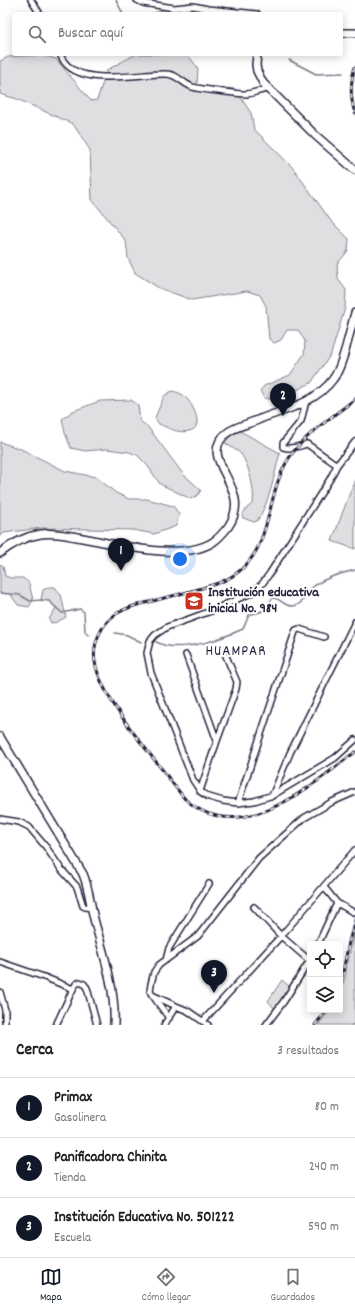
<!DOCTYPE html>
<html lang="es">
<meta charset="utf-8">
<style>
body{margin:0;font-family:Dekko,sans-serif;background:#f6f6f6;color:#222}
.controls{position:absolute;right:12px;bottom:12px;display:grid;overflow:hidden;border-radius:4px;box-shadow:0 2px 10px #0003}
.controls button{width:36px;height:36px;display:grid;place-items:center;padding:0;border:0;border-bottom:1px solid #e0e0e0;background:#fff;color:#222;font:20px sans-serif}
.you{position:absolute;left:180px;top:559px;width:14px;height:14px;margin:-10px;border:3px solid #fff;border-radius:50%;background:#1a73e8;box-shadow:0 0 0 6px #1a73e833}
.badge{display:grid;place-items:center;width:26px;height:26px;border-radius:50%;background:#111827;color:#fff;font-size:13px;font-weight:700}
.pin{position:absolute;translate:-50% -33px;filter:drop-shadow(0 1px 2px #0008)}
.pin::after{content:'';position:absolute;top:21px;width:14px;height:12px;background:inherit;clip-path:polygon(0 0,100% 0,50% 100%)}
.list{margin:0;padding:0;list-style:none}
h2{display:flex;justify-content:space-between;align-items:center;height:52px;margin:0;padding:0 16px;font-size:17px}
h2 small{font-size:13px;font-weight:400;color:#767676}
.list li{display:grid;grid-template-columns:26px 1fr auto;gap:12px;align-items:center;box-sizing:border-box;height:60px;padding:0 16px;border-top:1px solid #e0e0e0}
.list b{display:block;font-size:15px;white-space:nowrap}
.list p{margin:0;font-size:13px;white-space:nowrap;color:#767676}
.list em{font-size:13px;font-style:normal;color:#767676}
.icon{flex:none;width:22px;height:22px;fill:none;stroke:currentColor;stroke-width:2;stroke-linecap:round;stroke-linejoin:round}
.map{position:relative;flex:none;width:355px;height:1025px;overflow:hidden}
.search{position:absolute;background:#fff;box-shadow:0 2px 10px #0003;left:12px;right:12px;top:12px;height:44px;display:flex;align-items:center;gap:10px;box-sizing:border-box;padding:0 14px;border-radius:4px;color:#767676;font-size:15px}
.sheet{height:232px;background:#fff}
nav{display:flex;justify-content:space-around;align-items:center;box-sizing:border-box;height:56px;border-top:1px solid #e0e0e0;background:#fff;font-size:11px;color:#767676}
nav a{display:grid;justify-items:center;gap:2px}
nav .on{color:#111827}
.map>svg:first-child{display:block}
.green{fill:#dfdfe2;stroke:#80808e}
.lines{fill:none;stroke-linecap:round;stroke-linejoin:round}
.stream{stroke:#7a7a88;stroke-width:1.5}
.minor-casing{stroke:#22223b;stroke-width:8}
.highway-casing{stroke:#22223b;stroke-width:10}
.minor{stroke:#fff;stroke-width:5}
.highway{stroke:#fff;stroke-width:7}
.rail-casing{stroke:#22223b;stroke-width:3}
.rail{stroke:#fff;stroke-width:1.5;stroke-dasharray:4.5;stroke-linecap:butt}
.labels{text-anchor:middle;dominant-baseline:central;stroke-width:4;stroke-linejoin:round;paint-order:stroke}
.poi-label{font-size:14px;font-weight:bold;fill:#22223b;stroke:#fff;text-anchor:start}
.neighbourhood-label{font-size:15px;letter-spacing:1px;fill:#22223b;stroke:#fff}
</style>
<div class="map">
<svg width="355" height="1025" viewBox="0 0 355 1025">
<rect width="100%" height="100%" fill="#fff"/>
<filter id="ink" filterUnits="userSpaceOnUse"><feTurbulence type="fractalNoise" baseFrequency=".025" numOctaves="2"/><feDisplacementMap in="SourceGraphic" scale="8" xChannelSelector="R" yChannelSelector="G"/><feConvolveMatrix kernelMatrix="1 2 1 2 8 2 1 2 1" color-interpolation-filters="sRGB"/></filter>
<g filter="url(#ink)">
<!-- green -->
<path class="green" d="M164,9L199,14H152Z
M136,54H187L198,68L197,85L235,89L251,113L254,129L293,168L331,221L349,239L348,251L337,264L338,279L346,290L345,308L331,354L311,383L276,400L264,398L260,391L264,386L290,375L304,354L305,341L298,330H287L281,340L274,343L269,339L266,306L260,295L247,291L192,300L159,288L135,273L128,258L126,241L92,200L90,150L73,124L17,99L0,94V61L8,57L42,55L56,59L91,101L97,100L107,70Z
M172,391C176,392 181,393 184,396C192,402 206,428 189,431C179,434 168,428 159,424L155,418L164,396Z
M131,400L138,405L140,421L148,427L183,474L201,490L198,495L191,499L160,484L147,465L137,455L129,452L107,449L85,451L71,448L65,433L62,419L73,411L100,401Z
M240,431L280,453C274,475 270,502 257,521L254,522L243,518L242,515L247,508L253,503C255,490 249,465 241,454C237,450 230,447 225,443V437L228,434Z
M0,442L21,449L65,471L96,477L116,493L129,499H147L173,506L179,514L176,526L154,534L133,530L41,528L4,533L0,536Z
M355,479V549L332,541Z
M0,564L3,566L5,576L11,578H23L29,583L33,600L29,607L18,605L10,594L0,593Z
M49,587H55L61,595L66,617L57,622L51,623L49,619L56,608L49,601L41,600L43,590Z
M355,926V1025H318L330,1010H340V992L345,977Z
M282,980L290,987L275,1009L268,1001Z"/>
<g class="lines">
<!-- stream -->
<path class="stream" d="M116,0L123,14
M289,60L316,74L343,73
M0,593L20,595L30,601L41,600L49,601L62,613L80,609L84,612L85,632L88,635
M115,633L127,635L141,642
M156,642C160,643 164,646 168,646C193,649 220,639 243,629L249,615C255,613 265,612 268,607C270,603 269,601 273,598C280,598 284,606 292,606C304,606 306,592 314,586C326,577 341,574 355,570
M352,1025L355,1023"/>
<defs>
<path id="minor" d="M31,0L40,14
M137,0L143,3L174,8L193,6L208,9L257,14
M60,54C73,90 137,73 166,74C177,74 181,82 190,86C195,89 240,94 247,94C254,93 261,90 268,89
M306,401L301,421L283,443V447C291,450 299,446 307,444L337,465
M355,442L337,465L330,479L270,573L262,584L251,593L211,611L167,627L155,635L150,641L147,653L151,673L193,780L201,792L209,797L223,801L238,803L254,801L273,795L335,758L355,740
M186,655L217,741
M200,791L217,741L236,689L237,682L226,656
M272,796L290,753L355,622
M238,803L295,632L296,630L299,629L324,637
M0,819L19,822L29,827L46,847L61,869L77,887L83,906L85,907L92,908
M324,887L337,903L353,912
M254,907L281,936L310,961
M318,944L337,903
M166,960L169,948L209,884
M0,962L44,977L73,989
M0,992L5,1010V1025
M153,996L169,1018
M176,1006L152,995L150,991L151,984L154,972L159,965L198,936L259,858L304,818L332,802L355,792
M203,1021L281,936L355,850
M56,1025L73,989L76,984L80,982L84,984L87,988L97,1025
M164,1025L176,1006L188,1011L208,1025
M266,1025L284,1001L310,960"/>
<path id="highway" d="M341,33H355
M257,54L256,65L257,71L263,83L315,135L355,170
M0,553C12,544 26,536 41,534C53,532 65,535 77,537C114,543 180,563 213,542C219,538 224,532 228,527C256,487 194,460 227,433C235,426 250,424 260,419C275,413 291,409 305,402C316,396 326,389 333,379C343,367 350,330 355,313
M0,737L83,874C89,888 90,903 94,919C103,953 116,989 114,1025"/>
</defs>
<!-- minor casing -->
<use href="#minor" class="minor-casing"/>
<!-- highway casing -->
<use href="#highway" class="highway-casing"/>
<!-- minor -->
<use href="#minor" class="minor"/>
<!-- highway -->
<use href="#highway" class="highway"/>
<defs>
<path id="rail" d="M355,67C350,83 350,98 355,113
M355,399C333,417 305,434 289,458C262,500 276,559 221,582C199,590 175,595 153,601C140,604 127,607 116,614C101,624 92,644 95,662C100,692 134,734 153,758C164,771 174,786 185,799C240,849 311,786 355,752
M340,986L349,942L355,920
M315,1025L327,1010"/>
</defs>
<!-- rail casing -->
<use href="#rail" class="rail-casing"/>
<!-- rail -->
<use href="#rail" class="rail"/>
</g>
</g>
<!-- icons -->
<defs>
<symbol id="school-square" viewBox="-11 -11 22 22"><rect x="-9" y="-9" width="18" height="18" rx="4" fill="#c8321e" stroke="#fff"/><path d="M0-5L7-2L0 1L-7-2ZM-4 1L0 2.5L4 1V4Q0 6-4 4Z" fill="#fff"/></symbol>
</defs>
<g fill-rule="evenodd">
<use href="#school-square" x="183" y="590" width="22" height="22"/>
</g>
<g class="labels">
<!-- poi labels -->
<g class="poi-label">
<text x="208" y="593">Institución educativa<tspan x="208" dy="16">inicial No. 984</tspan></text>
</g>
<!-- neighbourhood labels -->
<g class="neighbourhood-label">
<text x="236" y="652">HUAMPAR</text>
</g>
</g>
</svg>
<div class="controls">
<button><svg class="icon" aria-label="locate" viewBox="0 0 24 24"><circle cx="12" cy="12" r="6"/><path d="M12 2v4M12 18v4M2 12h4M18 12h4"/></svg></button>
<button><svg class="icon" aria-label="layers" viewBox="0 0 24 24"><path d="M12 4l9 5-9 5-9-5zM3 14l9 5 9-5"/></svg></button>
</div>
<div class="you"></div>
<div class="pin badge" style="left:121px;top:571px">1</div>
<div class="pin badge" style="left:283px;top:416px">2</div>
<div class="pin badge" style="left:214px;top:993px">3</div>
<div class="search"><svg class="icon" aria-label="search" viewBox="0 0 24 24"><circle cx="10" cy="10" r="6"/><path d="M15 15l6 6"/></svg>Buscar aquí</div>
</div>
<section class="sheet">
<h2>Cerca<small>3 resultados</small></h2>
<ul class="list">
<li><span class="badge">1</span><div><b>Primax</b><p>Gasolinera</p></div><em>80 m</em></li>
<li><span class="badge">2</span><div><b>Panificadora Chinita</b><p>Tienda</p></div><em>240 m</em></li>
<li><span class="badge">3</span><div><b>Institución Educativa No. 501222</b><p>Escuela</p></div><em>590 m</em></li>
</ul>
</section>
<nav>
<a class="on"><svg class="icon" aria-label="map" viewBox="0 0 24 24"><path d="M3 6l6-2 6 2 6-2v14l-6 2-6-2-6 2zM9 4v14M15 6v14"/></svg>Mapa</a>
<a><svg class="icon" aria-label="directions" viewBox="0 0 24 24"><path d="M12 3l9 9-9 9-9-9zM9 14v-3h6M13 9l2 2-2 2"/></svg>Cómo llegar</a>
<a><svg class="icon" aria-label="saved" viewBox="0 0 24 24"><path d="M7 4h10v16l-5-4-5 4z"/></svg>Guardados</a>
</nav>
